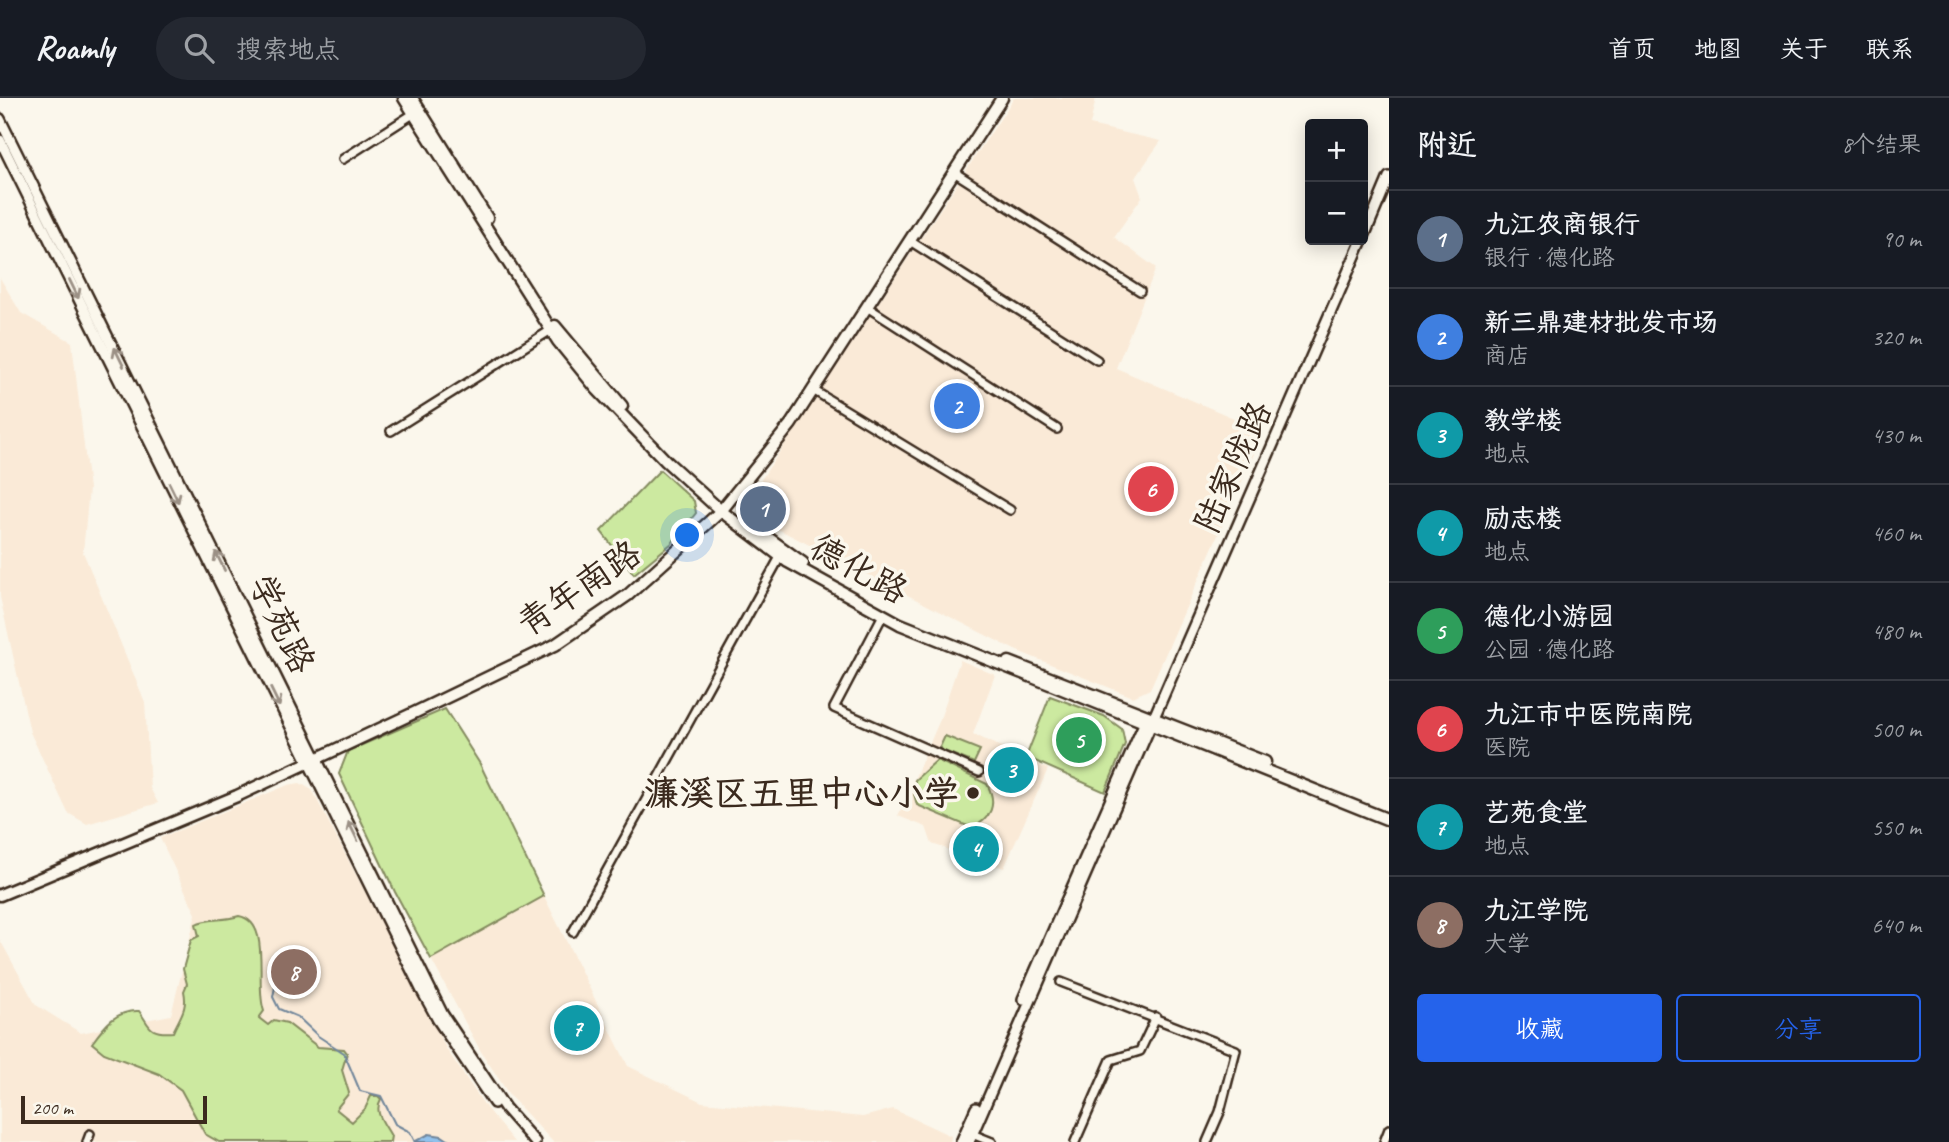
<!DOCTYPE html>
<html lang="zh">
<meta charset="utf-8">
<style>
body{margin:0;font-family:Caveat,"LXGW WenKai TC",sans-serif;background:#242831;color:#f1f3f6}
.controls{position:absolute;right:21px;top:21px;display:grid;overflow:hidden;border-radius:7px;box-shadow:0 4px 18px #0003}
.controls button{width:63px;height:63px;display:grid;place-items:center;padding:0;border:0;border-bottom:2px solid #363941;background:#171b24;color:#f1f3f6;font:35px sans-serif}
.scale{position:absolute;left:21px;bottom:18px;width:186px;box-sizing:border-box;padding-left:7px;border:4px solid #3b2a1e;border-top:0;font-size:19px;line-height:24px;white-space:nowrap;color:#3b2a1e;-webkit-text-stroke:5px #fbf7ec;paint-order:stroke}
.you{position:absolute;left:688px;top:438px;width:24px;height:24px;margin:-18px;border:5px solid #fff;border-radius:50%;background:#1a73e8;box-shadow:0 0 0 10px #1a73e833}
.badge{display:grid;place-items:center;width:46px;height:46px;border-radius:50%;background:#2563eb;color:#fff;font-size:23px;font-weight:700}
.pin{position:absolute;translate:-50% -50%;border:4px solid #fff;box-shadow:0 2px 7px #0006}
.list{margin:0;padding:0;list-style:none}
h2{display:flex;justify-content:space-between;align-items:center;height:91px;margin:0;padding:0 28px;font-size:30px}
h2 small{font-size:23px;font-weight:400;color:#9ea1a6}
.list li{display:grid;grid-template-columns:46px 1fr auto;gap:21px;align-items:center;box-sizing:border-box;height:98px;padding:0 28px;border-top:2px solid #363941}
.list b{display:block;font-size:26px;white-space:nowrap}
.list p{margin:0;font-size:23px;white-space:nowrap;color:#9ea1a6}
.list em{font-size:23px;font-style:normal;color:#9ea1a6}
.actions{display:flex;gap:14px;padding:21px 28px}
.actions a{flex:1;padding:16px 0;border:2px solid #2563eb;border-radius:7px;text-align:center;font-size:24px;color:#2563eb}
.actions .main{background:#2563eb;color:#fff}
.icon{flex:none;width:38px;height:38px;fill:none;stroke:currentColor;stroke-width:2;stroke-linecap:round;stroke-linejoin:round}
.map{position:relative;flex:none;width:1389px;height:1044px;overflow:hidden}
header{display:flex;align-items:center;gap:42px;box-sizing:border-box;height:98px;padding:0 35px;background:#171b24;border-bottom:2px solid #363941}
header strong{font-size:33px}
nav{display:flex;gap:38px;margin-inline-start:auto;font-size:24px}
.search{width:490px;height:63px;background:#242831;display:flex;align-items:center;gap:18px;box-sizing:border-box;padding:0 24px;border-radius:38px;color:#9ea1a6;font-size:26px}
main{display:flex}
aside{flex:1;background:#171b24}
.map>svg:first-child{display:block}
.built{fill:#faead7}
.green{fill:#cce9a0;stroke:#848a5f;stroke-width:2}
.water{fill:#91c1ec;stroke:#6f859a;stroke-width:2}
.lines{fill:none;stroke-linecap:round;stroke-linejoin:round}
.stream{stroke:#6f859a;stroke-width:2}
.minor-casing{stroke:#3b2a1e;stroke-width:12}
.tertiary-casing{stroke:#3b2a1e;stroke-width:14}
.secondary-casing{stroke:#3b2a1e;stroke-width:15}
.minor{stroke:#fbf7ec;stroke-width:7}
.tertiary{stroke:#fbf7ec;stroke-width:9}
.secondary{stroke:#fbf7ec;stroke-width:10}
.oneway{stroke:#9b9085}
.poi-dot{fill:#3b2a1e;stroke:#fbf7ec;stroke-width:2.5}
.labels{text-anchor:middle;dominant-baseline:central;stroke-width:7;stroke-linejoin:round;paint-order:stroke}
.street-label{font-size:35px;fill:#3b2a1e;stroke:#fbf7ec}
.poi-label{font-size:35px;font-weight:bold;fill:#3b2a1e;stroke:#fbf7ec;text-anchor:end}
</style>
<header>
<strong>Roamly</strong>
<div class="search"><svg class="icon" aria-label="search" viewBox="0 0 24 24"><circle cx="10" cy="10" r="6"/><path d="M15 15l6 6"/></svg>搜索地点</div>
<nav><a>首页</a><a>地图</a><a>关于</a><a>联系</a></nav>
</header>
<main>
<div class="map">
<svg width="1389" height="1044" viewBox="0 0 1389 1044">
<rect width="100%" height="100%" fill="#fbf7ec"/>
<filter id="ink" filterUnits="userSpaceOnUse"><feTurbulence type="fractalNoise" baseFrequency=".0143" numOctaves="2"/><feDisplacementMap in="SourceGraphic" scale="14" xChannelSelector="R" yChannelSelector="G"/><feConvolveMatrix kernelMatrix="1 2 1 2 8 2 1 2 1" color-interpolation-filters="sRGB"/></filter>
<g filter="url(#ink)">
<!-- built -->
<path class="built" d="M1014,0H1096L1090,27L1161,43L1135,80L1142,99L1114,139L1156,170L1116,270L1264,333L1150,591L1133,599L1015,552L741,412Z
M0,180L21,215L72,244L89,391L83,454L145,604L150,690L158,705L87,726L68,715L30,634L0,499Z
M960,562L995,577L973,636L1048,671L1004,770L932,746L926,729L898,718L939,624Z
M300,685L312,692L447,952L487,1011L514,1044H0V842L36,907L81,935L171,917L196,816L160,740L288,687Z
M544,798L628,968L702,1004L863,1019L893,1011L951,1038L950,1044H553L510,998L480,952L431,861Z"/>
<!-- green -->
<path class="green" d="M660,372L694,403L696,415L672,445L634,476L601,433Z
M1050,598L1104,618L1122,631L1125,646L1105,694L1026,659Z
M445,611L480,666L544,798L431,861L395,794L339,676L348,653Z
M945,638L980,652L974,665L939,651Z
M937,662L987,686C998,706 991,721 972,730L917,707L914,696L915,682Z
M239,818C273,824 254,887 264,913L259,920L268,927L274,922L287,925L318,949L344,951L347,955L342,972L349,995L336,1011L352,1024L365,1011L371,998H378L381,1001C373,1015 385,1026 391,1038L390,1044H219L205,1036L181,992L159,976L104,955L92,945C105,927 116,912 139,913C150,927 147,936 173,934C180,918 188,911 184,893L187,886L183,871L191,842L199,838L196,826C206,820 225,823 239,818Z"/>
<!-- water -->
<path class="water" d="M429,1036L442,1038L451,1044H414Z"/>
<g class="lines">
<!-- stream -->
<path class="stream" d="M276,884L273,899L279,911L298,919L318,938L344,955L360,993L381,998L395,1026L410,1034L415,1044"/>
<defs>
<path id="minor" d="M343,61L413,16
M954,74L1140,193
M910,143L1097,262
M867,209L1057,331
M813,292L1010,412
M391,333L551,232
M883,517L834,610L979,674
M573,834L780,459
M1061,884L1236,952L1220,1014L1207,1044
M972,1036L992,1044
M87,1044L90,1036
M1075,1044L1111,962L1140,953L1156,919
M1384,1044L1389,1031"/>
<path id="tertiary" d="M0,21L443,917L505,1010L535,1044
M0,42L421,891L438,922L494,1005
M1363,141L1389,79
M1023,901L1147,619
M961,1044L976,1010
M969,1044L1362,142"/>
<path id="secondary" d="M404,0L558,243L597,291L666,363L721,413L788,464L900,526L1389,722
M412,0L487,120
M555,228L622,308
M756,431L803,465
M1009,564L1265,664
M0,797L237,698L416,614L555,547L628,497L721,413L791,326L1002,0"/>
</defs>
<!-- minor casing -->
<use href="#minor" class="minor-casing"/>
<!-- tertiary casing -->
<use href="#tertiary" class="tertiary-casing"/>
<!-- secondary casing -->
<use href="#secondary" class="secondary-casing"/>
<!-- minor -->
<use href="#minor" class="minor"/>
<!-- tertiary -->
<use href="#tertiary" class="tertiary"/>
<!-- secondary -->
<use href="#secondary" class="secondary"/>
</g>
<!-- one-way arrows -->
<defs><path id="oneway-shaft" d="M-6 0H5M1.5-3L5.5 0L1.5 3" fill="none" stroke-width="1.6" stroke-linecap="round" stroke-linejoin="round" transform="scale(1.75)"/></defs>
<g class="oneway">
<use href="#oneway-shaft" transform="translate(74 191) rotate(64)"/>
<use href="#oneway-shaft" transform="translate(119 259) rotate(-116)"/>
<use href="#oneway-shaft" transform="translate(174 395) rotate(64)"/>
<use href="#oneway-shaft" transform="translate(220 463) rotate(-116)"/>
<use href="#oneway-shaft" transform="translate(275 599) rotate(64)"/>
<use href="#oneway-shaft" transform="translate(353 733) rotate(-116)"/>
</g>
</g>
<!-- markers -->
<circle class="poi-dot" cx="973" cy="695" r="7"/>
<g class="labels">
<!-- street labels -->
<g class="street-label">
<text transform="translate(1233 369) rotate(-66)">陆家陇路</text>
<text transform="translate(859 471) rotate(29)">德化路</text>
<text transform="translate(579 490) rotate(-34)">青年南路</text>
<text transform="translate(282 526) rotate(64)">学苑路</text>
</g>
<!-- poi labels -->
<g class="poi-label">
<text x="959" y="695">濂溪区五里中心小学</text>
</g>
</g>
</svg>
<div class="controls">
<button>+</button>
<button>−</button>
</div>
<div class="scale">200 m</div>
<div class="you"></div>
<div class="pin badge" style="left:763px;top:411px;background:#5c6f8a">1</div>
<div class="pin badge" style="left:957px;top:308px;background:#3f7fe0">2</div>
<div class="pin badge" style="left:1011px;top:672px;background:#0f9aa8">3</div>
<div class="pin badge" style="left:976px;top:751px;background:#0f9aa8">4</div>
<div class="pin badge" style="left:1079px;top:642px;background:#2e9e5b">5</div>
<div class="pin badge" style="left:1151px;top:391px;background:#e0444e">6</div>
<div class="pin badge" style="left:577px;top:930px;background:#0f9aa8">7</div>
<div class="pin badge" style="left:294px;top:874px;background:#8d6e63">8</div>
</div>
<aside>
<h2>附近<small>8个结果</small></h2>
<ul class="list">
<li><span class="badge" style="background:#5c6f8a">1</span><div><b>九江农商银行</b><p>银行 · 德化路</p></div><em>90 m</em></li>
<li><span class="badge" style="background:#3f7fe0">2</span><div><b>新三鼎建材批发市场</b><p>商店</p></div><em>320 m</em></li>
<li><span class="badge" style="background:#0f9aa8">3</span><div><b>教学楼</b><p>地点</p></div><em>430 m</em></li>
<li><span class="badge" style="background:#0f9aa8">4</span><div><b>励志楼</b><p>地点</p></div><em>460 m</em></li>
<li><span class="badge" style="background:#2e9e5b">5</span><div><b>德化小游园</b><p>公园 · 德化路</p></div><em>480 m</em></li>
<li><span class="badge" style="background:#e0444e">6</span><div><b>九江市中医院南院</b><p>医院</p></div><em>500 m</em></li>
<li><span class="badge" style="background:#0f9aa8">7</span><div><b>艺苑食堂</b><p>地点</p></div><em>550 m</em></li>
<li><span class="badge" style="background:#8d6e63">8</span><div><b>九江学院</b><p>大学</p></div><em>640 m</em></li>
</ul>
<div class="actions"><a class="main">收藏</a><a>分享</a></div>
</aside>
</main>
